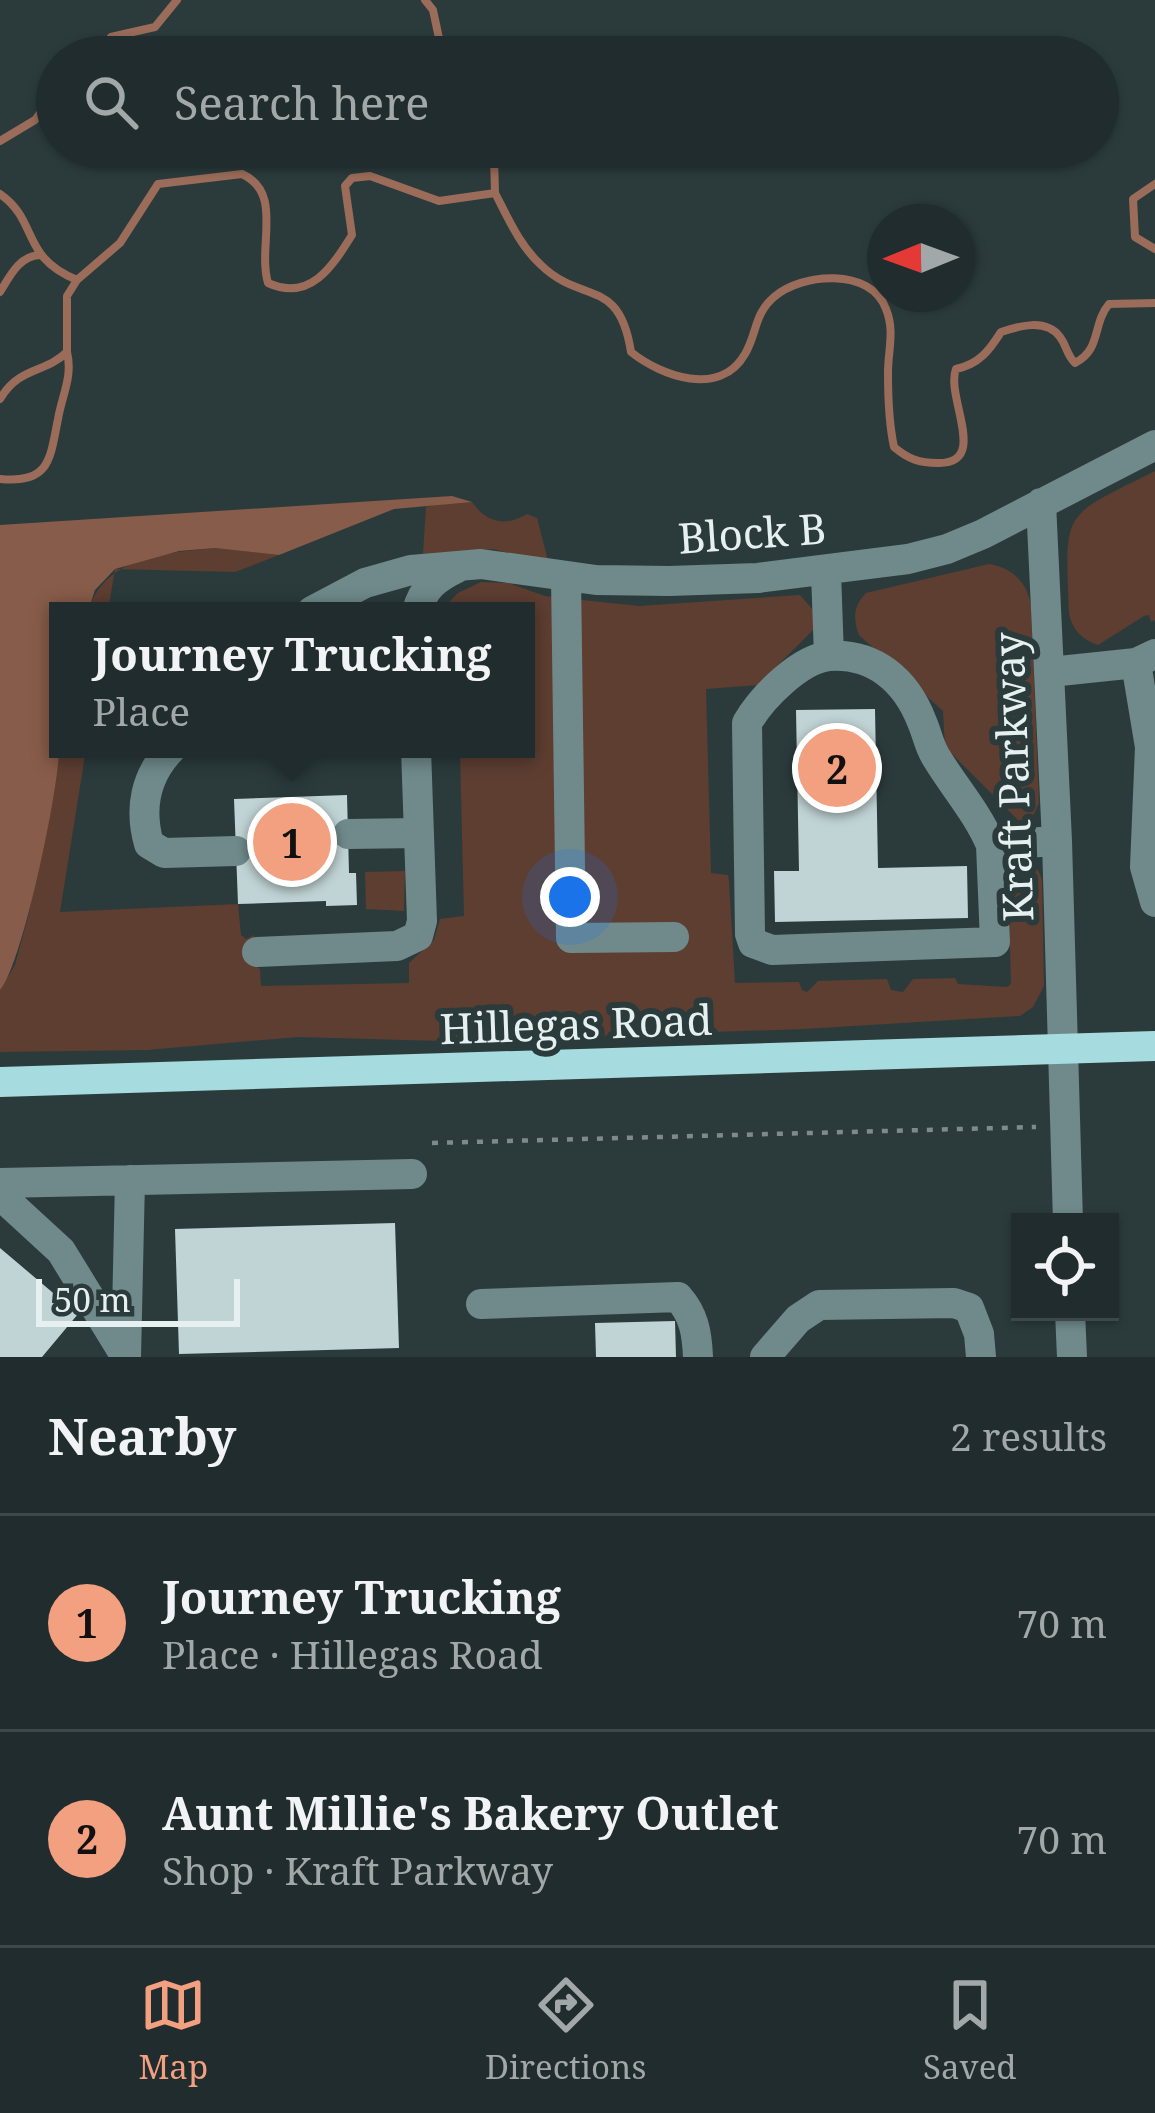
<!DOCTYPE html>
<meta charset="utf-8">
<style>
body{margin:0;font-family:"Noto Serif",serif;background:#283435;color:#f1f3f6}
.controls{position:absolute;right:36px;bottom:36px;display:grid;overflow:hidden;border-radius:0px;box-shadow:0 3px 9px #0004}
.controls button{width:108px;height:108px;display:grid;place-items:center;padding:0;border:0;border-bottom:3px solid #3d4849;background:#202c2d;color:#f1f3f6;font:60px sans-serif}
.compass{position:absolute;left:867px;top:204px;width:108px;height:108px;border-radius:50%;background:#202c2d;box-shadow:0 3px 9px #0004;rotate:269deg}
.scale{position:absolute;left:36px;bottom:30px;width:204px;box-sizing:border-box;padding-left:12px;border:6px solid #e6f0f1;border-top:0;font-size:33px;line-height:42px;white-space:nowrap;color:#e6f0f1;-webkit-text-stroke:9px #2b3b3c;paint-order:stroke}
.you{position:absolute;left:570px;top:897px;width:42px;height:42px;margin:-30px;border:9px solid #fff;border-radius:50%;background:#1a73e8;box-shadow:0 0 0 18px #1a73e833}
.badge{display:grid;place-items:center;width:78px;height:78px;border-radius:50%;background:#f2a07f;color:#111;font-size:39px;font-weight:700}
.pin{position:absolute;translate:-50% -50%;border:6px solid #fff;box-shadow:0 3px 12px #0006}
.popup{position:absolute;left:49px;top:602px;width:486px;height:156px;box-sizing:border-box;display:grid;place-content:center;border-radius:0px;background:#202c2d;filter:drop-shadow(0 3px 9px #0005);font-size:39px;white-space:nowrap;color:#a2a7aa}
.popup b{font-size:45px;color:#f1f3f6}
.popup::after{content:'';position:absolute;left:50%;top:100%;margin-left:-24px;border:24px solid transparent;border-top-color:#202c2d}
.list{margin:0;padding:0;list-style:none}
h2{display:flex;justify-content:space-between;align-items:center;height:156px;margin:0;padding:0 48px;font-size:51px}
h2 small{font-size:39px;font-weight:400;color:#a2a7aa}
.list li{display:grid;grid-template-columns:78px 1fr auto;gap:36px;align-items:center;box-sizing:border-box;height:216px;padding:0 48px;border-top:3px solid #3d4849}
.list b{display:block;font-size:45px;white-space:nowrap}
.list p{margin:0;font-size:39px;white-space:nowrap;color:#a2a7aa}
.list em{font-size:39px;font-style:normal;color:#a2a7aa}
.icon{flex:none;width:66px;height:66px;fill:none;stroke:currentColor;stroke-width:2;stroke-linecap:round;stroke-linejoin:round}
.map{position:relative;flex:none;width:1155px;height:1357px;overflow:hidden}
.search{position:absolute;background:#202c2d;box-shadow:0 3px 9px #0004;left:36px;right:36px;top:36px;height:132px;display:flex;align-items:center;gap:30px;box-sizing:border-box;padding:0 42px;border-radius:66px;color:#a2a7aa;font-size:45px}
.sheet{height:588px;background:#202c2d}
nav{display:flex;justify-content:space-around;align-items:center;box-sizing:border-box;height:168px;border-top:3px solid #3d4849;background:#202c2d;font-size:33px;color:#a2a7aa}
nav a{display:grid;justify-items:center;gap:6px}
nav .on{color:#f2a07f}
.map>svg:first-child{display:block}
.green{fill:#5e3e31}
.forest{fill:#885c4a}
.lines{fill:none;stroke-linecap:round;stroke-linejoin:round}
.stream{stroke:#9a6c59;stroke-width:8}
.building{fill:#c1d4d5}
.path{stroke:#7d8b8c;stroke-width:4.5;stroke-dasharray:6 9;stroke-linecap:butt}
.minor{stroke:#708a8b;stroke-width:30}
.major{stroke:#a6dcdf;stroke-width:30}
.labels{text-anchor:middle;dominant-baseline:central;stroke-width:12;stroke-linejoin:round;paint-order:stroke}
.street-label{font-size:42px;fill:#e6f0f1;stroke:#2b3b3c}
</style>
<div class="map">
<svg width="1155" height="1357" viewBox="0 0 1155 1357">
<rect width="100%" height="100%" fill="#2b3b3c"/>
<!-- green -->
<path class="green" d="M1155,471V620L1151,622L1149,615L1144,616L1098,645C1082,639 1073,631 1069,614C1065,508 1061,518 1155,471Z
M448,502H472C487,523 505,527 527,514L537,518L549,564L493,549L423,554L426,507Z
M215,548L279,555L235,572L115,569L108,611H88C106,556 164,553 215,548Z
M989,564C1013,568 1028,583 1031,607L1039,803L1031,821L1022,824L945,747L943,711L859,635C853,619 853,606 866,593Z
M481,582L508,583L545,596L639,606L800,595L813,610L815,628L758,685L706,689L711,873L728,875L729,881L735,983L799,982L802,990L807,992L818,981L887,979L891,990L903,992L913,979L955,978L958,984L1007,987L1011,984L1008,872L1016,861C1031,861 1037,865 1042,879L1044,986L1033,1007L1020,1016L804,1029L442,1041L298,1037L147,1050L0,1052V990L15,965L29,913L59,749H86L60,912L238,904L241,935L246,939L254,935V965L260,969L261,986L409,983V963L434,940L440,919L464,916L460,752L443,749H526V611H440L458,593Z
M405,871L404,911L366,909L365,872Z"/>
<!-- forest -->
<path class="forest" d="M452,496L472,502L394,509L279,555L215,548L179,551L115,569L95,590L88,611H58C58,657 60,706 59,749C59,789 22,966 0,990V525Z"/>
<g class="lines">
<!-- stream -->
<path class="stream" d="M425,0L433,10L443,57
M95,57L111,37L155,27L177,0
M0,141L35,120L57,90
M490,147L494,155L495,193
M1155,184L1133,199L1135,237L1155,249
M0,194C39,221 20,257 77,280
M0,292C10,276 19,256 40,255
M0,399C20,366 44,374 67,352V296L77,280L120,243L158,184L242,174C284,193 257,245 268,283C310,302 332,267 352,235L345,186L352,178L370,176L439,201L495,193C508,218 520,246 541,265C582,305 619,276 631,352C661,376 720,398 745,354C757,334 754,314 774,297C801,273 871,267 886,309C895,331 888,350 888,373C888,397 889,424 894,447C908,459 919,463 938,463C990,464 945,397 956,369C979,364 989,351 1001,332C1019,326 1046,318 1060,337C1067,346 1066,354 1075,363C1102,349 1092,324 1109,304L1155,303
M0,479C50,484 50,459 58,419C62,395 73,377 67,352"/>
</g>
<!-- building -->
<path class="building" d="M875,709L878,868L967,866L968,918L775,922L774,871H799L796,710Z
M347,795L349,873H356L357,905L326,906V901L238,904L234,799Z
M395,1223L399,1348L179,1354L175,1229Z
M0,1248L78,1314L42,1357H0Z
M675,1321L676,1357H596L595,1323Z"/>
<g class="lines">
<!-- path -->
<path class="path" d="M432,1143L1036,1127"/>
<!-- minor -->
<path class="minor" d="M1041,503L1057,841L1068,1222
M826,572L829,656C800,659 762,697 747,723L750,934L753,943L772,950L995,942L991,845L1057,841
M566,577L571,938L674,937
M312,611L365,583L411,570L481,564L596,580L669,581L758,578L908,559L947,549L983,534L1155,445
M417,611C423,588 436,578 457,568
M829,656C874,653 906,680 922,722C927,733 929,746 936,757C954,787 977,812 991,845
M1136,663L1150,747L1145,867L1155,902
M1050,672L1136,663L1155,654
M171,749C145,776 139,809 149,844L164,853L236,851
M348,834L419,833
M257,952L397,946L418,936L422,921L416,749
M0,1183L412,1174
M0,1195L61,1251L126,1357
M481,1304L678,1297C694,1315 697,1333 698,1357
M1070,1312L1072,1357
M126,1357L130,1180
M765,1357L798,1319L819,1305L954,1303L969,1308L979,1334L981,1357"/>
<!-- major -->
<path class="major" d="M0,1082L1155,1046"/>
</g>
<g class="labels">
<!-- street labels -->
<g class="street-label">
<text transform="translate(752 532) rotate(-4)">Block B</text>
<text transform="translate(1012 777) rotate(-92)">Kraft Parkway</text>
<text transform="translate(576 1023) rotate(-2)">Hillegas Road</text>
</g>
</g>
</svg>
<div class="controls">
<button><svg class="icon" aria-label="locate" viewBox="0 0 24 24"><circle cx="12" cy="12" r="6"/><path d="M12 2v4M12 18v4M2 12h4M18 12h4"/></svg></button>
</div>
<svg class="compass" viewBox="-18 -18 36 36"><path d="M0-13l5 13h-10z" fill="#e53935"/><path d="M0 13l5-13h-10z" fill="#a2a7aa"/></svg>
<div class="scale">50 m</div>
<div class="you"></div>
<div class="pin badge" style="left:292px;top:842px">1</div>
<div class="popup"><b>Journey Trucking</b>Place</div>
<div class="pin badge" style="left:837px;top:768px">2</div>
<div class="search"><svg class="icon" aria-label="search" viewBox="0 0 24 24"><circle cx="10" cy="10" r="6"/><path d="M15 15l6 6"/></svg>Search here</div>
</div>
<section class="sheet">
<h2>Nearby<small>2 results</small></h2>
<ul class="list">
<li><span class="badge">1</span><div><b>Journey Trucking</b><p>Place · Hillegas Road</p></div><em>70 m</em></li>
<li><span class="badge">2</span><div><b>Aunt Millie's Bakery Outlet</b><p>Shop · Kraft Parkway</p></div><em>70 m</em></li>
</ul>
</section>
<nav>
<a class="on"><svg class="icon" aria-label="map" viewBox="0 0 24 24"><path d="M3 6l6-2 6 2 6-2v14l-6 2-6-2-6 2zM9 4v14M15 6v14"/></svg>Map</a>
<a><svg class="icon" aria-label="directions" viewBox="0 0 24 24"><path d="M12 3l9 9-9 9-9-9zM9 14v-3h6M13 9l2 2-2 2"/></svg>Directions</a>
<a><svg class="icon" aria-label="saved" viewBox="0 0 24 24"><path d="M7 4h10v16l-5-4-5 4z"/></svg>Saved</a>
</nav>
